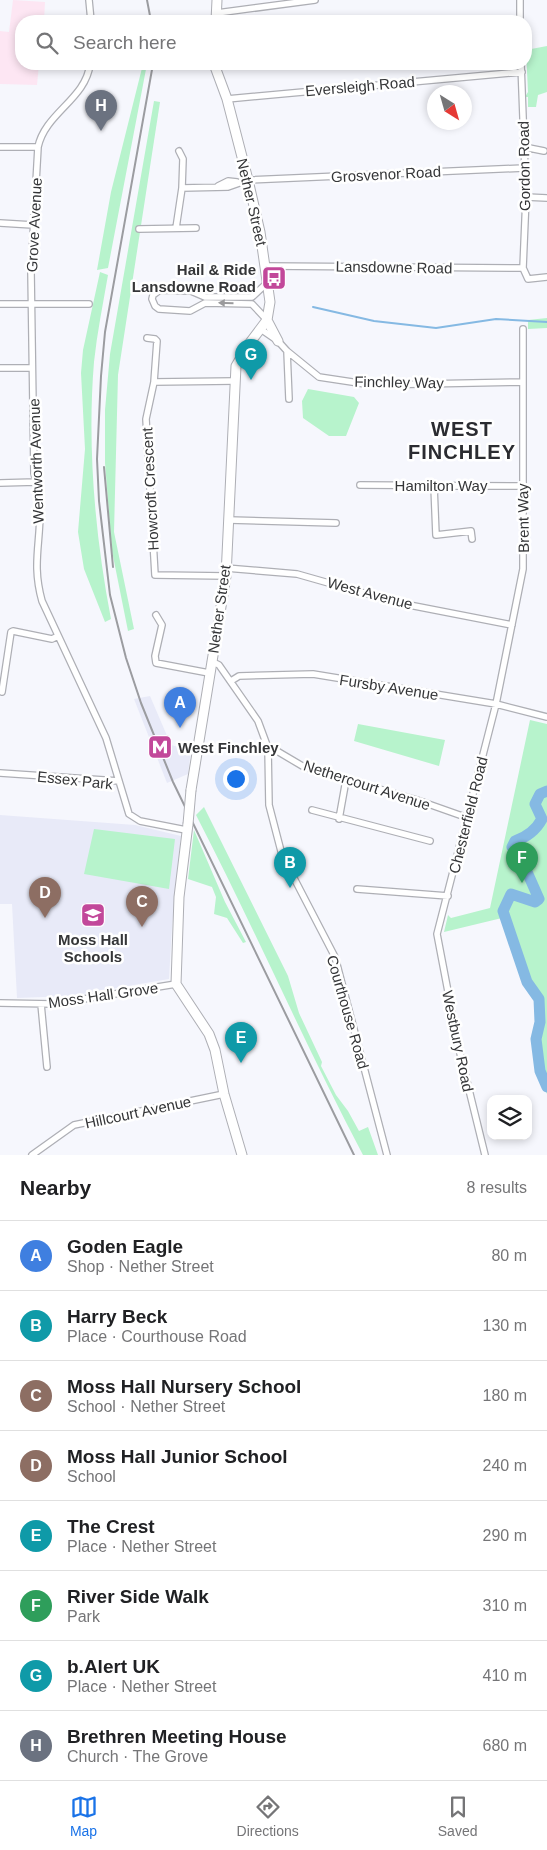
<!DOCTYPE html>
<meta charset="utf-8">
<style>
body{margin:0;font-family:Helvetica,sans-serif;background:#f6f6f6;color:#202124}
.controls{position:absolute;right:15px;bottom:15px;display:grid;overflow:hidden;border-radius:10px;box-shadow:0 2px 8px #0003}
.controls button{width:45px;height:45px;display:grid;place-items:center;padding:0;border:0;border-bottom:1px solid #e0e0e0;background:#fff;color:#202124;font:25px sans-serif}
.compass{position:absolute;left:427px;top:85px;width:45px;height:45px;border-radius:50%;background:#fff;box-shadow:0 2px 8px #0003;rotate:143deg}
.you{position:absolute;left:235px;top:778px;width:18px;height:18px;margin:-12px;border:4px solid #fff;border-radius:50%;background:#1a73e8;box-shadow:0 0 0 8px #1a73e833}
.badge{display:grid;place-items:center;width:32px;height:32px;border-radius:50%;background:#1a73e8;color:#fff;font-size:16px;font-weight:700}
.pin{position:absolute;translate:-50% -41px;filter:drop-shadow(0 1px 2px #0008)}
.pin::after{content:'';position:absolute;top:26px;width:18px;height:15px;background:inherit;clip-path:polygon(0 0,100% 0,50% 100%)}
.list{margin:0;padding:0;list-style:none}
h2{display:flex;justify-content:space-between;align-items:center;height:65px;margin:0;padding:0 20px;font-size:21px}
h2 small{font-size:16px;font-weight:400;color:#757577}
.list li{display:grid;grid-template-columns:32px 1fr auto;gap:15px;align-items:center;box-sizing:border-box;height:70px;padding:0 20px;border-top:1px solid #e0e0e0}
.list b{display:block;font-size:19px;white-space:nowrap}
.list p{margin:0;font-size:16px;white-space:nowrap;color:#757577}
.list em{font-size:16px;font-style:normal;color:#757577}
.icon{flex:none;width:28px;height:28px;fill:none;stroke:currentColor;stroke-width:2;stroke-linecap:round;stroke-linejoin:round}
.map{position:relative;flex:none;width:547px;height:1155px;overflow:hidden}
.search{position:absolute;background:#fff;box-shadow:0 2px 8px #0003;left:15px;right:15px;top:15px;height:55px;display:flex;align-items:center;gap:12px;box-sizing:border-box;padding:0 18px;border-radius:20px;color:#757577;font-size:19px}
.sheet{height:625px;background:#fff}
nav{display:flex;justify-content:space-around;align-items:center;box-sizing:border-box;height:70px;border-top:1px solid #e0e0e0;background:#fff;font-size:14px;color:#757577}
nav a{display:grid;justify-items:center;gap:2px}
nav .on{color:#1a73e8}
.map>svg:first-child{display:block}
.commercial{fill:#fde6f3}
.built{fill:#e8eaf8}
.green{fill:#b7f3cc}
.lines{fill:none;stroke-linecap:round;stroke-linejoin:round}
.stream{stroke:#85b9e3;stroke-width:2}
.river{stroke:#85b9e3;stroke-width:11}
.street-casing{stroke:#aeafb5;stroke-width:8}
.secondary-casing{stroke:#aeafb5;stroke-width:11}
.street{stroke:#fff;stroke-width:5.5}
.secondary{stroke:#fff;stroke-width:9}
.rail{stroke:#9b9ca0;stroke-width:2}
.secondary-bridge-casing{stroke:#aeafb5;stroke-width:11;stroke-linecap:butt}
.secondary-bridge{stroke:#fff;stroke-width:9}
.oneway{fill:#9a9a9c}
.labels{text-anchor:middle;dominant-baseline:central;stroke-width:5;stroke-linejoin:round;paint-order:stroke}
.street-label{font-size:15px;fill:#353638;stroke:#fff}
.poi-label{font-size:15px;font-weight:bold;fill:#353638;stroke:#fff;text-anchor:end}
.district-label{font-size:20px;font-weight:bold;letter-spacing:1px;fill:#2b2c31;stroke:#fff}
</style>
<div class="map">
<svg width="547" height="1155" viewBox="0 0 547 1155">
<rect width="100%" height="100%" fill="#f6f7fd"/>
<!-- commercial -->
<path class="commercial" d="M13,0L45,2L44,21H21V64H39L37,85L0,84V31L9,32Z"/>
<!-- built -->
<path class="built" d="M150,696L171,745L191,750L188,774L167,783L134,699Z
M0,815L135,825L181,836L172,927L169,979L70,996L17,998L12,904H0Z"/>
<!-- green -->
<path class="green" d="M547,46V92L538,95L536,107H528V97H525L528,92L526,50Z
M143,64H147L108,268L97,270L111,192Z
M154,101L160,102L118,375L114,532L134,629L128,631L112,551L105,463V410L110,354Z
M100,272L108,275C103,304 97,333 94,362C87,446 95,536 111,619L105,622L84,569L78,532L85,449L81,373L83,350Z
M547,318V328L528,329V320Z
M308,389L354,397L359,403L346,436H329L303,418L302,401Z
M530,720L547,724V1094L537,1072L532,1037L536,1028L535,999L524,980L502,918L444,932L448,915L451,918L490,908Z
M358,724L445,740L439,766L354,741Z
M204,807L288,976L299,1013L322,1062L321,1066L336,1095L348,1111L359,1131L368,1127L378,1155H363C304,1043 254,927 196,815Z
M94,829L175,839L169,889L84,874Z
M194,830L225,902L246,942L243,943L227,918L214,914L216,897L212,887L188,879Z"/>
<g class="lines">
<!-- stream -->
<path class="stream" d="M313,307L374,321L436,328L496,319L547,322"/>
<!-- river -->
<path class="river" d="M547,791L540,794L535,804L542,819C536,830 527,837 515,841L512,847L520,856L539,899L535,902L511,894L503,911L527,982L539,999L540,1022L536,1039L540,1071L547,1087"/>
<defs>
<path id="street" d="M89,0L91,21
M520,0V21
M217,13L315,0
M521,64L526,197L523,268
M227,99L522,72
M0,147H38C45,113 86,99 90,64
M38,147L31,272L34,473C37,486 40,498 40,511C40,546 32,565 42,601L106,738L129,814L140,821L186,830
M524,147L544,151
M179,151L183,159L182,188
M218,186L228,181L237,182
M526,197L547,198
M0,223L33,225
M176,228L182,188L228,187L248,180L524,168
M139,229L196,228
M266,266L523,268
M523,268L528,279L547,277
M267,283L252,297H205L191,291L160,290L153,295L152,299L155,306L159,309L190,311L205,303L252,304L267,320
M0,304H89
M262,330L278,341L287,351L319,377L372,385L523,382
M147,338L155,339L157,341L154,382
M287,351L289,399
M0,368H32
M0,483L36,482
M360,485L522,486
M434,486L436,535L471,531L472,539
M229,520L336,523
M226,568L297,574L399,603L512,625
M226,576L155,575L146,419L154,382L234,381
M156,615L162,625L155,656L156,663L209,673
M211,661L219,665L258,721L268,748L269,805L282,855L335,957L387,1155
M231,681L239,676L313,674L496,704L547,717
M2,692L11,632L13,631L52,639L58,636
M268,748L277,751L304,767L417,800L468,818
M0,773L119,781
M312,810L430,841
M339,819L346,780
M357,889L448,896
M0,1003L53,1004L176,984
M41,1004L47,1067
M32,1155L74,1125L224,1094
M485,1155L459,1049L437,934L496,704L523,569V329"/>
<path id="secondary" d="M216,21L217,0
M267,320L278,341
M191,790L226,576L236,366L249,344L267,320L270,302L260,232L248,180L227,99L214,64
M188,824L179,897L176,984L209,1034L215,1050L224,1094L242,1155"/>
</defs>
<!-- street casing -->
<use href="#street" class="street-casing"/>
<!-- secondary casing -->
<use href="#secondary" class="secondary-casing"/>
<!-- street -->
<use href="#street" class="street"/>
<!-- secondary -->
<use href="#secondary" class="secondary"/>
<!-- rail -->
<path class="rail" d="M147,0L151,21
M153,64L105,332L101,376L97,459L99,501L110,595L126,658L141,703L173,782L354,1155
M104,467L113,567"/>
<defs>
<path id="secondary-bridge" d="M188,824L191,790"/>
</defs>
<!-- secondary-bridge casing -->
<use href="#secondary-bridge" class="secondary-bridge-casing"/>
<!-- secondary-bridge -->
<use href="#secondary-bridge" class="secondary-bridge"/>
</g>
<!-- one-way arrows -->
<defs><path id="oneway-solid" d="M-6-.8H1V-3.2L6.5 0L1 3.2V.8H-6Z" transform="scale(1.25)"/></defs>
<use class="oneway" href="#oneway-solid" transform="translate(226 303) rotate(-179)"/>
<!-- icons -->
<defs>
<symbol id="bus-square" viewBox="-11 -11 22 22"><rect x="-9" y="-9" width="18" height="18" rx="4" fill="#c2489a" stroke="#fff"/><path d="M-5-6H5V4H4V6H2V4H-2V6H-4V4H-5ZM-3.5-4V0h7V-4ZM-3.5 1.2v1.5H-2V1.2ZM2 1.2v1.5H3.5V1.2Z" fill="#fff"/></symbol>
<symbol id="metro-square" viewBox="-11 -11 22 22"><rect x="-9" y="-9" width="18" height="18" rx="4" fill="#c2489a" stroke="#fff"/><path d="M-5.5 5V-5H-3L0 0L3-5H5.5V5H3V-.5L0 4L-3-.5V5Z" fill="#fff"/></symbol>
<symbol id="school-square" viewBox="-11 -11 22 22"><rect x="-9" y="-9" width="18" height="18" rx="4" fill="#c2489a" stroke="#fff"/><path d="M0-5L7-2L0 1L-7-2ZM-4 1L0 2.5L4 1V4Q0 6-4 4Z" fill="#fff"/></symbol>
</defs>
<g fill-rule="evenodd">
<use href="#bus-square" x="260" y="264" width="28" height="28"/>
<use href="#metro-square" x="146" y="733" width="28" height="28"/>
<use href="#school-square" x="79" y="901" width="28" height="28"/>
</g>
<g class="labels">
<!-- street labels -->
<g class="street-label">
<text transform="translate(360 86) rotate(-5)">Eversleigh Road</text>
<text transform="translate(524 166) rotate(-91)">Gordon Road</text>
<text transform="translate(386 174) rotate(-3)">Grosvenor Road</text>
<text transform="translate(252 202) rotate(77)">Nether Street</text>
<text transform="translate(34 225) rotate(-87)">Grove Avenue</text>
<text transform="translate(394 267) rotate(1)">Lansdowne Road</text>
<text transform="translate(399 382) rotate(1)">Finchley Way</text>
<text transform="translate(36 461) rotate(-92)">Wentworth Avenue</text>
<text x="441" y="485">Hamilton Way</text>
<text transform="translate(150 489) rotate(-93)">Howcroft Crescent</text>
<text transform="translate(523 518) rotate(-91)">Brent Way</text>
<text transform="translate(370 593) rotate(15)">West Avenue</text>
<text transform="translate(219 609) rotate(-82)">Nether Street</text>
<text transform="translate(389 687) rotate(9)">Fursby Avenue</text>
<text transform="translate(75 780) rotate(6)">Essex Park</text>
<text transform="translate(367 785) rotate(18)">Nethercourt Avenue</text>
<text transform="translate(468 815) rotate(-76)">Chesterfield Road</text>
<text transform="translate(103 995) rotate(-8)">Moss Hall Grove</text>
<text transform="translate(348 1012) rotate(74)">Courthouse Road</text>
<text transform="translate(458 1041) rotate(78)">Westbury Road</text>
<text transform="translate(138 1112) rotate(-12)">Hillcourt Avenue</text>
</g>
<!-- poi labels -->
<g class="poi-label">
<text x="256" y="269">Hail &amp; Ride<tspan x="256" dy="17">Lansdowne Road</tspan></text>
<text x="178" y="747" text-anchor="start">West Finchley</text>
<text x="93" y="939" text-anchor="middle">Moss Hall<tspan x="93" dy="17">Schools</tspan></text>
</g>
<!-- district labels -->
<g class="district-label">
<text x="462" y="429">WEST<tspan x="462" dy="23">FINCHLEY</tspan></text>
</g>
</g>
</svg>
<div class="controls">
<button><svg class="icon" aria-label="layers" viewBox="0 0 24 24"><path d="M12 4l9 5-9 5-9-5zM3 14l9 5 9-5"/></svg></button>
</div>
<svg class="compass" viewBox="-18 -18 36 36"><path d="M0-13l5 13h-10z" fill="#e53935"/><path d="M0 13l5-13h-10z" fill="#757577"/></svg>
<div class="you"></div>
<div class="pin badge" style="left:180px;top:728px;background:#3f7fe0">A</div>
<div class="pin badge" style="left:290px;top:888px;background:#0f9aa8">B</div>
<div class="pin badge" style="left:142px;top:927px;background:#8d6e63">C</div>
<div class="pin badge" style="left:45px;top:918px;background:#8d6e63">D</div>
<div class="pin badge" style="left:241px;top:1063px;background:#0f9aa8">E</div>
<div class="pin badge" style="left:522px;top:883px;background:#2e9e5b">F</div>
<div class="pin badge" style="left:251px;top:380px;background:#0f9aa8">G</div>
<div class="pin badge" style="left:101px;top:131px;background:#6b7280">H</div>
<div class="search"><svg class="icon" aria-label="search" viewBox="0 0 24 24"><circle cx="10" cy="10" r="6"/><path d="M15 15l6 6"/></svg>Search here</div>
</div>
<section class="sheet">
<h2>Nearby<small>8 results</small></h2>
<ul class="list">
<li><span class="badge" style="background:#3f7fe0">A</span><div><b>Goden Eagle</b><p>Shop · Nether Street</p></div><em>80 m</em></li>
<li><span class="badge" style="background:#0f9aa8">B</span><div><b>Harry Beck</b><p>Place · Courthouse Road</p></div><em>130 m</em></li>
<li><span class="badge" style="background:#8d6e63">C</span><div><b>Moss Hall Nursery School</b><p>School · Nether Street</p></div><em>180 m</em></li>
<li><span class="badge" style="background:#8d6e63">D</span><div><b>Moss Hall Junior School</b><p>School</p></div><em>240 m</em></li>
<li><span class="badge" style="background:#0f9aa8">E</span><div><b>The Crest</b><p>Place · Nether Street</p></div><em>290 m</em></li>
<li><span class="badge" style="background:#2e9e5b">F</span><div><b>River Side Walk</b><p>Park</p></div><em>310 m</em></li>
<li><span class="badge" style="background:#0f9aa8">G</span><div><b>b.Alert UK</b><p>Place · Nether Street</p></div><em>410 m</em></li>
<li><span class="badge" style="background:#6b7280">H</span><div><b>Brethren Meeting House</b><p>Church · The Grove</p></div><em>680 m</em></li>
</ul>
</section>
<nav>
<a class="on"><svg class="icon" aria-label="map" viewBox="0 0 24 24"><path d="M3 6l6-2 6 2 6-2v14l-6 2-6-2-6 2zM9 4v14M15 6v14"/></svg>Map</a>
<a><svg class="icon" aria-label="directions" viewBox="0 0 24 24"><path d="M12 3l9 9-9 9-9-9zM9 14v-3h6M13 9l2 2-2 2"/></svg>Directions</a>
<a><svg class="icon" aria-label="saved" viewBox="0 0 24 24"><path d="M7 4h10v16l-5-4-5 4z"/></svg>Saved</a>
</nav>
